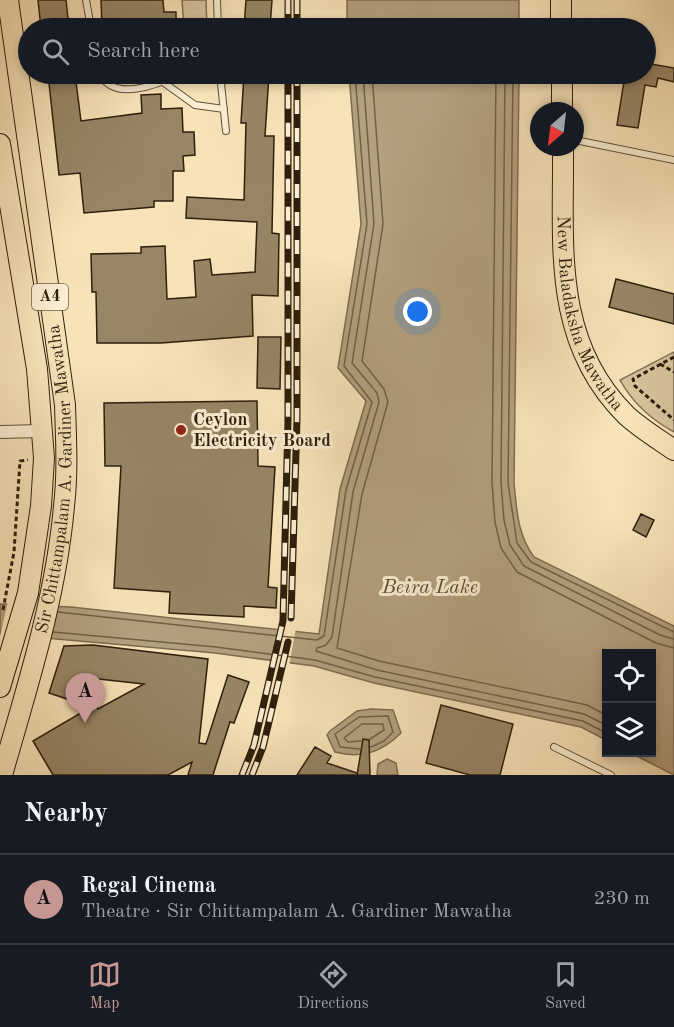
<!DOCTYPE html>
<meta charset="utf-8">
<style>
body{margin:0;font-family:"Old Standard TT",serif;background:#20242c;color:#f1f3f6}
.controls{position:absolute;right:18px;bottom:18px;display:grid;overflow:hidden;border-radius:0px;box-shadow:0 3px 9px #0003}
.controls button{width:54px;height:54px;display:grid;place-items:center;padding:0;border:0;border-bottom:2px solid #363941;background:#171b24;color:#f1f3f6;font:30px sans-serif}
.compass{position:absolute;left:530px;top:102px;width:54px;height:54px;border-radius:50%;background:#171b24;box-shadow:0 3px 9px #0003;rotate:208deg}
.you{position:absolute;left:418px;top:312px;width:21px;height:21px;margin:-15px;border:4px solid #fff;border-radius:50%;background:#1a73e8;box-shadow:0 0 0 9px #1a73e833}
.badge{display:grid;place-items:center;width:39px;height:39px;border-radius:50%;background:#c59692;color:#111;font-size:20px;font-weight:700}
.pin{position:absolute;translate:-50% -50px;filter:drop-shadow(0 2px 3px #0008)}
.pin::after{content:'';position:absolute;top:32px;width:21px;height:18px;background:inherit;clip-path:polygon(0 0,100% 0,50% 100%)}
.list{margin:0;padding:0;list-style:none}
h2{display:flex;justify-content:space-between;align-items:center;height:78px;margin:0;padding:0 24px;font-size:26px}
h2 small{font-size:20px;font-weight:400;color:#9ea1a6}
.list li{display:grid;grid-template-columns:39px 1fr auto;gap:18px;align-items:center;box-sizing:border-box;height:90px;padding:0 24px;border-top:2px solid #363941}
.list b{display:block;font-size:22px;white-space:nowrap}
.list p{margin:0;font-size:20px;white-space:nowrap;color:#9ea1a6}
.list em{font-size:20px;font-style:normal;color:#9ea1a6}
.icon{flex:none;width:33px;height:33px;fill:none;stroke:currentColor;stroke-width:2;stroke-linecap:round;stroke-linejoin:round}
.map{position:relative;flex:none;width:674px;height:775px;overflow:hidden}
.search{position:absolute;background:#171b24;box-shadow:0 3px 9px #0003;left:18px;right:18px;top:18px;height:66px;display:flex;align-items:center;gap:15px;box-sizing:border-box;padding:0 21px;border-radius:33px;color:#9ea1a6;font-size:22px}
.sheet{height:168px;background:#171b24}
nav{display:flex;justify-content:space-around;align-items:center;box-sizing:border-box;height:84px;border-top:2px solid #363941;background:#171b24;font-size:16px;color:#9ea1a6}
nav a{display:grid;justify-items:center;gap:3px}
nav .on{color:#c59692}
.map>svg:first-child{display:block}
.green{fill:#d6c29b;stroke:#827054;stroke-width:1.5}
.water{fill:#b3a07e;stroke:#7e6c50;stroke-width:1.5}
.pier{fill:#f8e3b8}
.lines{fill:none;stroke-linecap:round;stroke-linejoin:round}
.shore{stroke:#706045;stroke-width:1.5}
.building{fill:#978565;stroke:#2e1f0c;stroke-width:1.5;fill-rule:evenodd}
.service-casing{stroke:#605037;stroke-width:8}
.minor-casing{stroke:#605037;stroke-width:14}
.primary-casing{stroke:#2e1f0c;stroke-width:22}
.trunk-casing{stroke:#2e1f0c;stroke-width:22}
.path{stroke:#2e1f0c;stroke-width:3;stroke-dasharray:4.5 3;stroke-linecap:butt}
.service{stroke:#faedd1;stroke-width:6}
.minor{stroke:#faedd1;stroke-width:12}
.primary{stroke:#f8e3b8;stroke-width:20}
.trunk{stroke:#f8e3b8;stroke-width:20}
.rail-casing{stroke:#2e1f0c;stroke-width:7}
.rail{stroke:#faedd1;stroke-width:4.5;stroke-dasharray:14;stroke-linecap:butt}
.poi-dot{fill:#8f2418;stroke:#faedd1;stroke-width:2}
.labels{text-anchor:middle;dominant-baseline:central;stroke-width:6;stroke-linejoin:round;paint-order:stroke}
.shield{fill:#faedd1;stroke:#6b5d47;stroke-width:1.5}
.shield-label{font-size:16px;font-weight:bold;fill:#2e1f0c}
.street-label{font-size:18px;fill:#2e1f0c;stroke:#faedd1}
.poi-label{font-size:18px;font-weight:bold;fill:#2e1f0c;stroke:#faedd1;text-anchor:start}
.water-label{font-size:20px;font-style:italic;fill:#5d4c34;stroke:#faedd1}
</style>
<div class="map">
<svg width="674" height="775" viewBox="0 0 674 775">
<rect width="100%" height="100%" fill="#f8e3b8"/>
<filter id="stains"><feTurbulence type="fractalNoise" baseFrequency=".00333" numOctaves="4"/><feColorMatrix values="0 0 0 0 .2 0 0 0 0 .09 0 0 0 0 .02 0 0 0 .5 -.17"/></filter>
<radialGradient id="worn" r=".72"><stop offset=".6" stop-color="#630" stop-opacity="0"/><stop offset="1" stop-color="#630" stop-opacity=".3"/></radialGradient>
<!-- green -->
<path class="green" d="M182,0H206L207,28H184Z
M674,352V432C652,420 632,402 620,380Z"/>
<!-- water -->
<path class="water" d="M347,0H519V28H347Z
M349,74H519L514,483C517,510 517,534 534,557L674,626V775L631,753L652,752V654H606V740L581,727L374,683L314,666L215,653L0,634V604L71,607L319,634L340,489L366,401L338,368L361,224Z
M371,709L393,710L401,733C382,752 362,759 335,752L327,735L330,731L357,711Z
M387,759L396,763L398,775H377L378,764Z"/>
<!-- pier -->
<path class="pier" d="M8,601L58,603L49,641L0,637Z
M278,626L296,628L289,666L271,663Z"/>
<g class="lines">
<!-- shore -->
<path class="shore" d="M363,74L374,224L352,363L377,393L379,402L353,492L332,637L326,645L317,648L316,651L377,670L584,714L606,725
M372,74L383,224L362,361L384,389L388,402L362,494L337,648L379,661L587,705L606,715
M496,74L492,483L495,522L501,548L517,572L656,643L674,648
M505,74L501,483L504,520L510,545L524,566L660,635L674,639
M513,74L508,483L517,543L531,562L674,632
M58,612L317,640L324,636L346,490L372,402L344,366L367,224L355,74
M53,632L216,647L315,660L375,677L583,721L606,733
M361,741L348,742L344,738L362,724H383L384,730L370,739
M360,749L340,747L335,734L359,717L388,716L393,732L384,741L371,747"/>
</g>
<!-- building -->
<path class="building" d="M38,0H66L69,28H41Z
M101,0H163L164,12H176V28H102Z
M246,0H272L270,28H244Z
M645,63L674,68V82L658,78L656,87L645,85L638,128L617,125L624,81L618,80V74H645Z
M48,74H75L81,121L142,113L141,95L161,94V109L182,108L183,132H194L195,155L183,156L184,171H173V201H154V207L84,213L80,173L59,175Z
M244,74H269L265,136H274L272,233L279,234L278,296L252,295L253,336L161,343H97L96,292H92L91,254L141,253V247L165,246L167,299L196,297L194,261L210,259L212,275L255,272L257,222L186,218L187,197L244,200L246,123H241Z
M616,279L674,294V324L609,307Z
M258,337H281L280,389L257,388Z
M257,401L258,466L275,467L268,587L277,588L276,608L244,606V617L169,613L170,592L114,588L121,466H105L104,403Z
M641,514L654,520L646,537L633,530Z
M93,645L208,659L199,743L206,744L228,675L249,682L234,723L230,722L213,775H188L192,762L168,775H53L33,741L91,707L49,693L64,646ZM80,677L144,684L98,709Z
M441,705L513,724L500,775H470L426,763Z
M363,739L369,740L370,775H357Z
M315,747L331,756L327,763L357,773V775H297Z"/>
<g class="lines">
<defs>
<path id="service" d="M86,0L91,28
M217,0L218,28
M100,74C114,102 157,85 179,74
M220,74L226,131
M163,82L195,105L224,109
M575,140L674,160
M554,747L611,775"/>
<path id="minor" d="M0,432L43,431"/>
<g id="primary">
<path d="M561,0V28"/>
<path d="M562,74V111"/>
<path id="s1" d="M563,147C564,244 551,340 626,415C640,428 658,439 674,450"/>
</g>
<g id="trunk">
<path d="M0,144L37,369L44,458L41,506L28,593L0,687"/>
<path id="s2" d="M2,775C27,687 56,598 64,506C68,472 66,439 65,405L8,0"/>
</g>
</defs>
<!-- service casing -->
<use href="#service" class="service-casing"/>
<!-- minor casing -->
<use href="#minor" class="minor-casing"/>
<!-- primary casing -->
<use href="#primary" class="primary-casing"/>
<!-- trunk casing -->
<use href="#trunk" class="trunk-casing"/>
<!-- path -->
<path class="path" d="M674,357L633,379L635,386L674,420
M660,364L674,372
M3,610L14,552L20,461L28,460"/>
<!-- service -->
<use href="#service" class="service"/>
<!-- minor -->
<use href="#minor" class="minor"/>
<!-- primary -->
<use href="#primary" class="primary"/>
<!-- trunk -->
<use href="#trunk" class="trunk"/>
<defs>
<path id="rail" d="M288,0V28
M297,0V28
M291,618L297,419V74
M242,775L254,745L283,621L288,420V74
M252,775L263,747L288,642"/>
</defs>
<!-- rail casing -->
<use href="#rail" class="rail-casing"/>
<!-- rail -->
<use href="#rail" class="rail"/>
</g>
<!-- markers -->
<circle class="poi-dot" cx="181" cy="430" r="6"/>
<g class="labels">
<!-- shield labels -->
<rect class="shield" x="32" y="284" width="36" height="26" rx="4.5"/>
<g class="shield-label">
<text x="50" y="297">A4</text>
</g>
<!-- street labels -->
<g class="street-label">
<text stroke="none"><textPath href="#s1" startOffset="172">New Baladaksha Mawatha</textPath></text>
<text stroke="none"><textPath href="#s2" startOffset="303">Sir Chittampalam A. Gardiner Mawatha</textPath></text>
</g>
<!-- poi labels -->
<g class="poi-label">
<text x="193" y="420">Ceylon<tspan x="193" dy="21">Electricity Board</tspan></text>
</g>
<!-- water labels -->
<g class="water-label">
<text x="430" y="588">Beira Lake</text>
</g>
</g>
<rect width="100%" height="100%" filter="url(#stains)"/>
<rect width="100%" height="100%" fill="url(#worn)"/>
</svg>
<div class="controls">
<button><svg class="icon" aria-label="locate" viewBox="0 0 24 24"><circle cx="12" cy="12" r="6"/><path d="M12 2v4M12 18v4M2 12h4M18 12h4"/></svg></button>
<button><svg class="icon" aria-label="layers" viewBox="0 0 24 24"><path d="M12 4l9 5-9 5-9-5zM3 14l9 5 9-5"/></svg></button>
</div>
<svg class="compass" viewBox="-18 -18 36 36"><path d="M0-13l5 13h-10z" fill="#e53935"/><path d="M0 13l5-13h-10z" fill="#9ea1a6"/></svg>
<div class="you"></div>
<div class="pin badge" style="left:85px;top:723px">A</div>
<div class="search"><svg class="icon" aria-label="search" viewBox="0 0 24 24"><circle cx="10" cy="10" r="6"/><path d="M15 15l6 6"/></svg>Search here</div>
</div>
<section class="sheet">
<h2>Nearby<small></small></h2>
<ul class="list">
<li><span class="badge">A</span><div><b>Regal Cinema</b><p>Theatre · Sir Chittampalam A. Gardiner Mawatha</p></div><em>230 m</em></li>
</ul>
</section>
<nav>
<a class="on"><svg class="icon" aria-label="map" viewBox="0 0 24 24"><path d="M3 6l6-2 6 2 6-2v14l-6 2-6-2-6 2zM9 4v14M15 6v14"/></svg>Map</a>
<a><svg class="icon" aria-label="directions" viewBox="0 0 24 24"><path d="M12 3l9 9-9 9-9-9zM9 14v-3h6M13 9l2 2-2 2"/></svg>Directions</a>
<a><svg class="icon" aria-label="saved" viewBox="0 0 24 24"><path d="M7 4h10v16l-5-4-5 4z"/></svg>Saved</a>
</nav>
